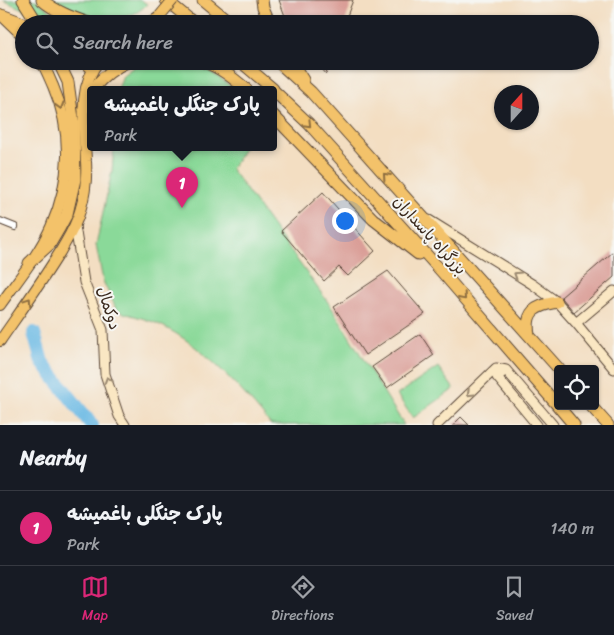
<!DOCTYPE html>
<meta charset="utf-8">
<style>
body{margin:0;font-family:Sriracha,"Playpen Sans Arabic",sans-serif;background:#242831;color:#f1f3f6}
.controls{position:absolute;right:15px;bottom:15px;display:grid;overflow:hidden;border-radius:5px;box-shadow:0 1px 4px #0004}
.controls button{width:45px;height:45px;display:grid;place-items:center;padding:0;border:0;border-bottom:1px solid #363941;background:#171b24;color:#f1f3f6;font:25px sans-serif}
.compass{position:absolute;left:494px;top:85px;width:45px;height:45px;border-radius:50%;background:#171b24;box-shadow:0 1px 4px #0004;rotate:21deg}
.you{position:absolute;left:344px;top:220px;width:18px;height:18px;margin:-12px;border:4px solid #fff;border-radius:50%;background:#1a73e8;box-shadow:0 0 0 8px #1a73e833}
.badge{display:grid;place-items:center;width:32px;height:32px;border-radius:50%;background:#db2777;color:#fff;font-size:16px;font-weight:700}
.pin{position:absolute;translate:-50% -41px;filter:drop-shadow(0 1px 2px #0008)}
.pin::after{content:'';position:absolute;top:26px;width:18px;height:15px;background:inherit;clip-path:polygon(0 0,100% 0,50% 100%)}
.popup{position:absolute;left:87px;top:86px;width:190px;height:65px;box-sizing:border-box;display:grid;place-content:center;border-radius:5px;background:#171b24;filter:drop-shadow(0 1px 4px #0005);font-size:16px;white-space:nowrap;color:#9ea1a6}
.popup b{font-size:19px;color:#f1f3f6}
.popup::after{content:'';position:absolute;left:50%;top:100%;margin-left:-10px;border:10px solid transparent;border-top-color:#171b24}
.list{margin:0;padding:0;list-style:none}
h2{display:flex;justify-content:space-between;align-items:center;height:65px;margin:0;padding:0 20px;font-size:21px}
h2 small{font-size:16px;font-weight:400;color:#9ea1a6}
.list li{display:grid;grid-template-columns:32px 1fr auto;gap:15px;align-items:center;box-sizing:border-box;height:75px;padding:0 20px;border-top:1px solid #363941}
.list b{display:block;font-size:19px;white-space:nowrap}
.list p{margin:0;font-size:16px;white-space:nowrap;color:#9ea1a6}
.list em{font-size:16px;font-style:normal;color:#9ea1a6}
.icon{flex:none;width:28px;height:28px;fill:none;stroke:currentColor;stroke-width:2;stroke-linecap:round;stroke-linejoin:round}
.map{position:relative;flex:none;width:614px;height:425px;overflow:hidden}
.search{position:absolute;background:#171b24;box-shadow:0 1px 4px #0004;left:15px;right:15px;top:15px;height:55px;display:flex;align-items:center;gap:12px;box-sizing:border-box;padding:0 18px;border-radius:28px;color:#9ea1a6;font-size:19px}
.sheet{height:140px;background:#171b24}
nav{display:flex;justify-content:space-around;align-items:center;box-sizing:border-box;height:70px;border-top:1px solid #363941;background:#171b24;font-size:14px;color:#9ea1a6}
nav a{display:grid;justify-items:center;gap:2px}
nav .on{color:#db2777}
.map>svg:first-child{display:block}
.green{fill:#8ad999;stroke:#62825c}
.lines{fill:none;stroke-linecap:round;stroke-linejoin:round}
.river{stroke:#6ab9e4;stroke-width:14}
.building{fill:#da9e97}
.street-casing{stroke:#574537;stroke-width:8}
.secondary-casing{stroke:#574537;stroke-width:11}
.primary-casing{stroke:#574537;stroke-width:12}
.highway-casing{stroke:#574537;stroke-width:13}
.street{stroke:#fff;stroke-width:6}
.secondary{stroke:#fae7c3;stroke-width:9}
.primary{stroke:#f3c26a;stroke-width:10}
.highway{stroke:#f3c26a;stroke-width:11}
.primary-bridge-casing{stroke:#574537;stroke-width:12;stroke-linecap:butt}
.primary-bridge{stroke:#f3c26a;stroke-width:10}
.oneway{stroke:#8e6e40}
.oneway2{stroke:#9a8870}
.labels{text-anchor:middle;dominant-baseline:central;stroke-width:4;stroke-linejoin:round;paint-order:stroke}
.street-label{font-size:16px;fill:#3b2a1e;stroke:#f6f6f2}
</style>
<div class="map">
<svg width="614" height="425" viewBox="0 0 614 425">
<rect width="100%" height="100%" fill="#f6f6f2"/>
<filter id="ink" filterUnits="userSpaceOnUse"><feTurbulence type="fractalNoise" baseFrequency=".02" numOctaves="2"/><feDisplacementMap in="SourceGraphic" scale="10" xChannelSelector="R" yChannelSelector="G"/><feConvolveMatrix kernelMatrix="1 2 1 2 8 2 1 2 1" color-interpolation-filters="sRGB"/></filter>
<filter id="wash" filterUnits="userSpaceOnUse"><feTurbulence type="fractalNoise" baseFrequency=".0096" numOctaves="4" result="noise"/><feDisplacementMap in="SourceGraphic" scale="20" xChannelSelector="R" yChannelSelector="G"/><feGaussianBlur stdDeviation="1.12" result="paint"/><feColorMatrix in="noise" values="0 0 0 0 0 0 0 0 0 0 0 0 0 0 0 0 0 1.4 0 .05"/><feComposite in="paint" operator="in"/></filter>
<g filter="url(#wash)">
<rect width="100%" height="100%" fill="#f3dec2"/>
<!-- green -->
<path class="green" d="M3,0H36L52,12L81,24L38,16Z
M49,0H141L147,4C126,29 73,17 49,0Z
M171,62L191,65L209,71L235,89H118L123,75L139,63Z
M114,147H245L231,169L330,305L404,425H271C244,392 206,349 168,329C153,320 133,316 117,311L103,281L96,245L112,171Z
M438,367L454,389L413,418L397,395Z"/>
<g class="lines">
<!-- river -->
<path class="river" d="M34,333L42,362L92,425"/>
</g>
<g id="blocks">
<!-- building -->
<path class="building" d="M279,0H353L344,24H288Z
M316,61H331L326,74Z
M323,192L375,251L348,276L339,267L324,281L281,231Z
M613,252L614,253V277L574,312L561,297Z
M388,271L425,314L365,355L334,307Z
M420,334L434,355L387,388L372,367Z
M461,417L469,425H453Z"/>
</g>
</g>
<g filter="url(#ink)">
<use href="#blocks" fill-opacity="0" stroke="#574537" stroke-width="1"/>
<g class="lines">
<defs>
<path id="street" d="M0,221L15,227"/>
<path id="secondary" d="M429,220L532,284L557,302L576,323L614,369
M75,226L84,282L103,330L105,374L119,416L125,425
M576,323L614,291
M506,370L497,377L537,425
M437,425L496,368L506,370L553,425"/>
<path id="primary" d="M0,14L24,37
M3,15L27,24
M148,24L158,18
M83,61L92,69
M0,305C17,281 39,254 51,227C71,181 73,132 53,86C49,77 46,69 41,61
M0,341C20,312 41,283 60,252C68,238 76,226 80,211C85,195 87,177 86,161C85,129 76,88 99,61"/>
<path id="highway" d="M23,0L38,24
M42,0C56,12 74,18 91,24
M166,0L195,24
M203,0L232,24
M262,0L263,7L270,24
M202,61C220,67 233,78 246,89
M240,61L273,89
M277,61L311,92L559,369
M291,61L303,80
M93,89C103,76 113,68 129,61
M273,90L309,124L442,272L558,406
M84,109L91,93
M273,115L373,219L418,254
M29,263L50,244L60,227L67,214L75,179L74,126L68,82L58,61
M529,335C525,311 535,306 557,302
M558,406L574,425
M591,406L608,425"/>
</defs>
<!-- street casing -->
<use href="#street" class="street-casing"/>
<!-- secondary casing -->
<use href="#secondary" class="secondary-casing"/>
<!-- primary casing -->
<use href="#primary" class="primary-casing"/>
<!-- highway casing -->
<use href="#highway" class="highway-casing"/>
<!-- street -->
<use href="#street" class="street"/>
<!-- secondary -->
<use href="#secondary" class="secondary"/>
<!-- primary -->
<use href="#primary" class="primary"/>
<!-- highway -->
<use href="#highway" class="highway"/>
<defs>
<path id="primary-bridge" d="M158,18L173,0"/>
</defs>
<!-- primary-bridge casing -->
<use href="#primary-bridge" class="primary-bridge-casing"/>
<!-- primary-bridge -->
<use href="#primary-bridge" class="primary-bridge"/>
</g>
<!-- one-way arrows -->
<defs><path id="oneway-chevron" d="M-2-3.5L2.5 0L-2 3.5" fill="none" stroke-width="1.6" stroke-linecap="round" stroke-linejoin="round" transform="scale(1.25)"/></defs>
<g class="oneway">
<use href="#oneway-chevron" transform="translate(60 106) rotate(73)"/>
<use href="#oneway-chevron" transform="translate(308 124) rotate(46)"/>
<use href="#oneway-chevron" transform="translate(386 176) rotate(-132)"/>
<use href="#oneway-chevron" transform="translate(463 297) rotate(49)"/>
<use href="#oneway-chevron" transform="translate(28 301) rotate(-56)"/>
</g>
<g class="oneway2">
<use href="#oneway-chevron" transform="translate(517 275) rotate(-148)"/>
<use href="#oneway-chevron" transform="translate(108 380) rotate(-106)"/>
<use href="#oneway-chevron" transform="translate(470 393) rotate(136)"/>
</g>
</g>
<g class="labels">
<!-- street labels -->
<g class="street-label">
<text transform="translate(430 235) rotate(48)">بزرگراه پاسداران</text>
<text transform="translate(109 308) rotate(72)">دوکمال</text>
</g>
</g>
</svg>
<div class="controls">
<button><svg class="icon" aria-label="locate" viewBox="0 0 24 24"><circle cx="12" cy="12" r="6"/><path d="M12 2v4M12 18v4M2 12h4M18 12h4"/></svg></button>
</div>
<svg class="compass" viewBox="-18 -18 36 36"><path d="M0-13l5 13h-10z" fill="#e53935"/><path d="M0 13l5-13h-10z" fill="#9ea1a6"/></svg>
<div class="you"></div>
<div class="pin badge" style="left:182px;top:208px">1</div>
<div class="popup"><b>پارک جنگلی باغمیشه</b>Park</div>
<div class="search"><svg class="icon" aria-label="search" viewBox="0 0 24 24"><circle cx="10" cy="10" r="6"/><path d="M15 15l6 6"/></svg>Search here</div>
</div>
<section class="sheet">
<h2>Nearby<small></small></h2>
<ul class="list">
<li><span class="badge">1</span><div><b>پارک جنگلی باغمیشه</b><p>Park</p></div><em>140 m</em></li>
</ul>
</section>
<nav>
<a class="on"><svg class="icon" aria-label="map" viewBox="0 0 24 24"><path d="M3 6l6-2 6 2 6-2v14l-6 2-6-2-6 2zM9 4v14M15 6v14"/></svg>Map</a>
<a><svg class="icon" aria-label="directions" viewBox="0 0 24 24"><path d="M12 3l9 9-9 9-9-9zM9 14v-3h6M13 9l2 2-2 2"/></svg>Directions</a>
<a><svg class="icon" aria-label="saved" viewBox="0 0 24 24"><path d="M7 4h10v16l-5-4-5 4z"/></svg>Saved</a>
</nav>
